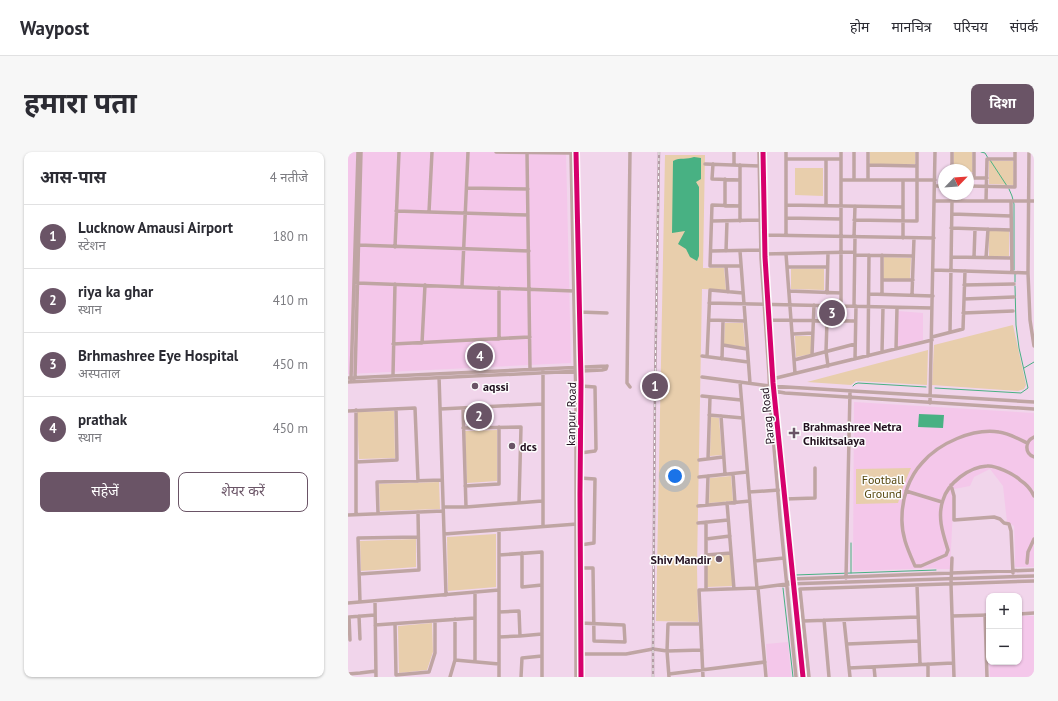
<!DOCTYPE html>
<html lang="hi">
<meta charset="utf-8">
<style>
body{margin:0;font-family:"PT Sans","Noto Sans Devanagari",sans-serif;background:#f7f7f7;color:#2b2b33}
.controls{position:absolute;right:12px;bottom:12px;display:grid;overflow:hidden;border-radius:8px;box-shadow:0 1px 3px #0004}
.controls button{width:36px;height:36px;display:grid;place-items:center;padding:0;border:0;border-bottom:1px solid #e1e1e2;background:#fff;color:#2b2b33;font:20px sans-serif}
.compass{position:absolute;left:590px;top:12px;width:36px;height:36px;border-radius:50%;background:#fff;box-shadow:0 1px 3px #0004;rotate:65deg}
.you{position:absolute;left:327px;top:324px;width:14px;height:14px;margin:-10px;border:3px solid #fff;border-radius:50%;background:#1a73e8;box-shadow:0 0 0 6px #1a73e833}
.badge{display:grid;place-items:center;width:26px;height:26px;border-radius:50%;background:#6a5466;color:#fff;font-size:13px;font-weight:700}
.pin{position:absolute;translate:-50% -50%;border:2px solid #fff;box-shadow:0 1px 4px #0006}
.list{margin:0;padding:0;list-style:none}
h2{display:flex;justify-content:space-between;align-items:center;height:52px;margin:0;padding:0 16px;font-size:17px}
h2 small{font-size:13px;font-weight:400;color:#7c7c81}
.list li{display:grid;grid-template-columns:26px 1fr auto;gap:12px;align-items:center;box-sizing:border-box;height:64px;padding:0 16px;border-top:1px solid #e1e1e2}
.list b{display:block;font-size:15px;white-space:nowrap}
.list p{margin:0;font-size:13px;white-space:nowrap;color:#7c7c81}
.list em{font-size:13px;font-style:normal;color:#7c7c81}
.actions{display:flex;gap:8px;padding:12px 16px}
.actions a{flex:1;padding:9px 0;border:1px solid #6a5466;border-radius:8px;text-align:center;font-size:14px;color:#6a5466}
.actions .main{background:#6a5466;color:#fff}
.map{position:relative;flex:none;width:686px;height:525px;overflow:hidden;border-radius:8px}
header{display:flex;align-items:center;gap:24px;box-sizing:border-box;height:56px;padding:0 20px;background:#fff;border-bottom:1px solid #e1e1e2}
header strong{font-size:19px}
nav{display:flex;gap:22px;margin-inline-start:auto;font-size:14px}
.intro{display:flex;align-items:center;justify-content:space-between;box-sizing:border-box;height:96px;padding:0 24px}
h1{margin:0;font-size:28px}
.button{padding:10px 18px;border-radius:8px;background:#6a5466;color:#fff;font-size:14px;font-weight:700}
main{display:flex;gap:24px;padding:0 24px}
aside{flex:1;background:#fff;border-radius:8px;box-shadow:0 1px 3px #0004}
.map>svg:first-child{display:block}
.built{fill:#f4c7ea}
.green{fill:#e8ceac}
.water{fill:#48b183}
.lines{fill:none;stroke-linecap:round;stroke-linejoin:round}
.stream{stroke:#48b183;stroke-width:1}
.minor{stroke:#bfa5a3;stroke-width:3.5}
.rail-casing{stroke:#b39da4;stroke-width:2.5}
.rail{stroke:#fdfdfd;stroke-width:1;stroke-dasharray:3;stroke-linecap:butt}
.cycleway-casing{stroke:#fdfdfd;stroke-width:8}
.cycleway{stroke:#d6006c;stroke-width:5}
.poi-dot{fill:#6a5466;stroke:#fdfdfd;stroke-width:1.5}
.labels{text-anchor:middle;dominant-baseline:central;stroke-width:3;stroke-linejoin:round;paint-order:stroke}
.poi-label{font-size:12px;font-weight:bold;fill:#210f1e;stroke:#fdfdfd;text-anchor:start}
.street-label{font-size:12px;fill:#210f1e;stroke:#fdfdfd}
.park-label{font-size:12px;fill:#56470d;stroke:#fdfdfd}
</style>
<header>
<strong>Waypost</strong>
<nav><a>होम</a><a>मानचित्र</a><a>परिचय</a><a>संपर्क</a></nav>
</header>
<div class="intro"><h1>हमारा पता</h1><a class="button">दिशा</a></div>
<main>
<aside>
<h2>आस-पास<small>4 नतीजे</small></h2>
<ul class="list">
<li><span class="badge">1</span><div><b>Lucknow Amausi Airport</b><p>स्टेशन</p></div><em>180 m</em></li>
<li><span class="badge">2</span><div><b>riya ka ghar</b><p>स्थान</p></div><em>410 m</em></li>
<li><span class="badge">3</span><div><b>Brhmashree Eye Hospital</b><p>अस्पताल</p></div><em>450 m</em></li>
<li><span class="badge">4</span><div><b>prathak</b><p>स्थान</p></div><em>450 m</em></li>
</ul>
<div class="actions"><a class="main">सहेजें</a><a>शेयर करें</a></div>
</aside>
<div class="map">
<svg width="686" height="525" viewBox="0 0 686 525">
<rect width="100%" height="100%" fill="#f1d5eb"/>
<!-- built -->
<path class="built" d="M0,0H218L223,211L0,222Z
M550,159L575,161V188L549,195Z
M506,250L686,261V415H667V398L666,374L659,370L655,334L642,317L626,325L622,334L606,337L602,417H589L587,416L505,419Z
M671,464H686V525H642L639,465H641V510H671Z
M440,490L443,525H420L418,492Z"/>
<!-- green -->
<path class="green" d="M522,0H567V12H522Z
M606,0H624L625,20H620V18H605Z
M317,3H357L355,116H376L378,138L354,137L349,414L350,470L308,469Z
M641,9H665L666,33L641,32Z
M447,16H475V44L447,43Z
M641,79H661V104H641Z
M536,105L563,106L562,128L535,127Z
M443,117H476V138L443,137Z
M377,171H395L397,195L376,192Z
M665,173L678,233L676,237L670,239L584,233L586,193Z
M447,184H463V202L448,205Z
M580,198L579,233L508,229L503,233L459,230Z
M46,259L47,306L11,307L9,260Z
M363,265L371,266L374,303L362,304Z
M149,278V329L119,331L117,279Z
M563,316L555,335L550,351L508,352V317Z
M383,324L385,349L361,351L362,326Z
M91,330L92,357L32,359L31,332Z
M148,382V435L100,439L99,385Z
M68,387V415L13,419L12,389Z
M382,403L385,434L359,435V404Z
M84,471L85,500L79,518L51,521L50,474Z"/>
<!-- water -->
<path class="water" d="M346,5L353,6V27L348,30L351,35V104L349,109L342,105L338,97L330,92L337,79L324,81L325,9C332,5 339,8 346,5Z
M571,262L596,263L595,276L570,275Z"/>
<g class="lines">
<!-- stream -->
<path class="stream" d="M633,0L637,1L640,6
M642,8L659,34
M661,37L664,44L666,52V118
M667,122V130
M676,216L686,210
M505,234L507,232L510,231L578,235
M587,236L673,241L680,236L671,196L668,173L667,134
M503,391V421
M447,423L588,418
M435,436L445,525"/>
<!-- minor -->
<path class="minor" d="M148,0L223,1
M223,0L228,252V525
M228,0L233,229L232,342L233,525
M386,0V13
M411,0L413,106L421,222L422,249L432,365L448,525
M415,0L417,105L425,231L455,525
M506,0V28
M626,0V26H639
M681,0L680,121L682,168L686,194
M179,1L182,217
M438,7H493
M357,12L411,14
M365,12L364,27L392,28
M392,13V69
M520,13L569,14
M604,18V0
M377,27V54
M493,28H587
M520,28V0
M555,28V86
M587,34H596
M620,34L667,35V0
M119,36L180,37
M586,49H686
M638,49L639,7H667
M663,49L664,120
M438,53L555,55
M478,53V7
M392,54L364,53L362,114H393
M48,59L180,63
M81,60L84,0
M604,62L663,64
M438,66L493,67
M506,68L569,69V0
M364,69L412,68
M603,76L663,78
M416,83L586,86
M438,83V0
M506,85L507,54
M10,93L181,99
M47,95L51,0
M363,99L413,98
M378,99L379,69
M392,99L402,231
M416,102L507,100
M438,102L447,221
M507,103L565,104
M603,105L663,106
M626,105L627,77
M638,106L640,77
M378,114L380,140
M439,115H479
M585,118L680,121
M534,128H565
M9,131L226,139
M616,133L666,132
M114,134L120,0
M441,139L493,141
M479,141L480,101
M521,142L585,144
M534,142V103
M564,143L566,86
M616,147L666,145
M361,151L584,156
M493,154V0
M506,154L507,85
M231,160L259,161
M615,161L665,159
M361,168L397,169
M421,168L507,169
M479,169L478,199L480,214
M602,180L604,49
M445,182L465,181
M584,185L615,177L617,119
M151,187V136
M74,191L77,133
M45,192L182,185
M375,193L399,197
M548,197L549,156
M534,200L535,155
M464,203L466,153
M354,204L400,210
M520,204L521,103
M359,205L362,138L395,141
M374,207L375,169
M507,207L508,154
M446,208L507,192
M45,223L47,132
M91,224L98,443
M354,225L422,234L686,250
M0,226L259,214
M3,227L10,0
M6,227L7,225L13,0
M424,227L584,188
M0,230L254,218L258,217L259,214
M392,230L409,436
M282,235L279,231L282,0
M426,239L437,241L686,257
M354,244L393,248
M582,251L587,0
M115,256L118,355
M92,257L195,252
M0,259L67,256L70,329
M361,263L395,266
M373,264L377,322
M115,276L173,275L171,351
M686,285C677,289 676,301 686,305
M679,291C671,287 660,281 651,280C625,276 591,291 574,311C561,325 554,346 554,365C553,383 560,398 567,414H573L598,403L600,398C595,382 589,365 595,348C600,331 621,315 639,314C647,313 666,322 672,328C678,332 683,337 686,344
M232,301L247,299L248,297L247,235L233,234
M360,307L362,245
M351,308L375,305
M8,310L49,308L48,257
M385,322L387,351
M351,325L399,320
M232,326L247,327L246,391L232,393
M603,333L606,344V368L646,365L652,367L656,371L661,372L663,379L665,421
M117,334L151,332V275
M558,339L594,350
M401,340L431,338
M437,347L467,346V316
M379,351L386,437
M359,353L360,324
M350,354L402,349
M95,355H118L194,349
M30,361L29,330L94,328
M8,362V258
M0,363L95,359
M350,371L380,368
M195,374V219
M96,382L229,372
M358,387L382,384
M174,401V435L194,433
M151,403L194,400V525
M358,403L383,401
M604,406L603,432L606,525
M407,409L436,406
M679,411L680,400L686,387
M233,416H245L246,489L277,490L276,473L233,471
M11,422L71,418L70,360
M498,426L502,239
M439,432L445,427L686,418
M569,433L572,512
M410,436L418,525
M452,437L686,429
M452,437L461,525
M358,438V370
M127,440V510
M27,449L28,525
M12,450L10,386L70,385
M0,451L151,438
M151,460L171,459L172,484L151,485
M671,462L686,461
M637,463L639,525
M11,464L12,487
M604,464L641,463
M476,468L481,525
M496,468L502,525
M455,469L570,465
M47,472L48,523L81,520L87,501V469
M27,473L127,466
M172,484L194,482
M2,488L1,465L27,463
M499,492L571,489
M233,502H278L305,497L319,499L354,498
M107,508L151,512
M580,512V525
M526,515L527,525
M501,516L605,511
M0,522L12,521L28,519
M321,522L417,510
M102,525L107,508V467
M151,525V378
M173,525L174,506L194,504
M321,525L319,499L320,472H352
M355,525L351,438L409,436L439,432L686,424"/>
<defs>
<path id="rail" d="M305,525V497L307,234L311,0"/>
</defs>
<!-- rail casing -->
<use href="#rail" class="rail-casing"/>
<!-- rail -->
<use href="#rail" class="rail"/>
<defs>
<path id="cycleway" d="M228,0L233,229L232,342L233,525
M415,0L417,105L425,231L455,525"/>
</defs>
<!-- cycleway casing -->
<use href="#cycleway" class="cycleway-casing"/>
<!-- cycleway -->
<use href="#cycleway" class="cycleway"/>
</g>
<!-- markers -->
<g class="poi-dot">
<circle cx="127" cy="234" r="4"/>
<path d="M444 275h4v4h4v4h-4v4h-4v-4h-4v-4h4z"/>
<circle cx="164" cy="294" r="4"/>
<circle cx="371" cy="407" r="4"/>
</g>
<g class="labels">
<!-- poi labels -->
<g class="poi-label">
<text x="135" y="234">aqssi</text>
<text x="455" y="274">Brahmashree Netra<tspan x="455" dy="14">Chikitsalaya</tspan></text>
<text x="172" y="294">dcs</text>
<text x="363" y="407" text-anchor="end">Shiv Mandir</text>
</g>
<!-- street labels -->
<g class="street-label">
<text transform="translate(223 262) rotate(-89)">kanpur Road</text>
<text transform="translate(419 264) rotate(-96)">Parag Road</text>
</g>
<!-- park labels -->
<g class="park-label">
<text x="535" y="327">Football<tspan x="535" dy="14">Ground</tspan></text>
</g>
</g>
</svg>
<div class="controls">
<button>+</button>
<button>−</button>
</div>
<svg class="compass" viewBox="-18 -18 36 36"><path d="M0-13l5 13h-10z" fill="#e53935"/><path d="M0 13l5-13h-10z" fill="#7c7c81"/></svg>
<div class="you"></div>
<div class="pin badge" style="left:307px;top:234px">1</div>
<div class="pin badge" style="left:131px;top:264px">2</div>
<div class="pin badge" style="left:484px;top:161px">3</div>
<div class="pin badge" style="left:132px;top:204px">4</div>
</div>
</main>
